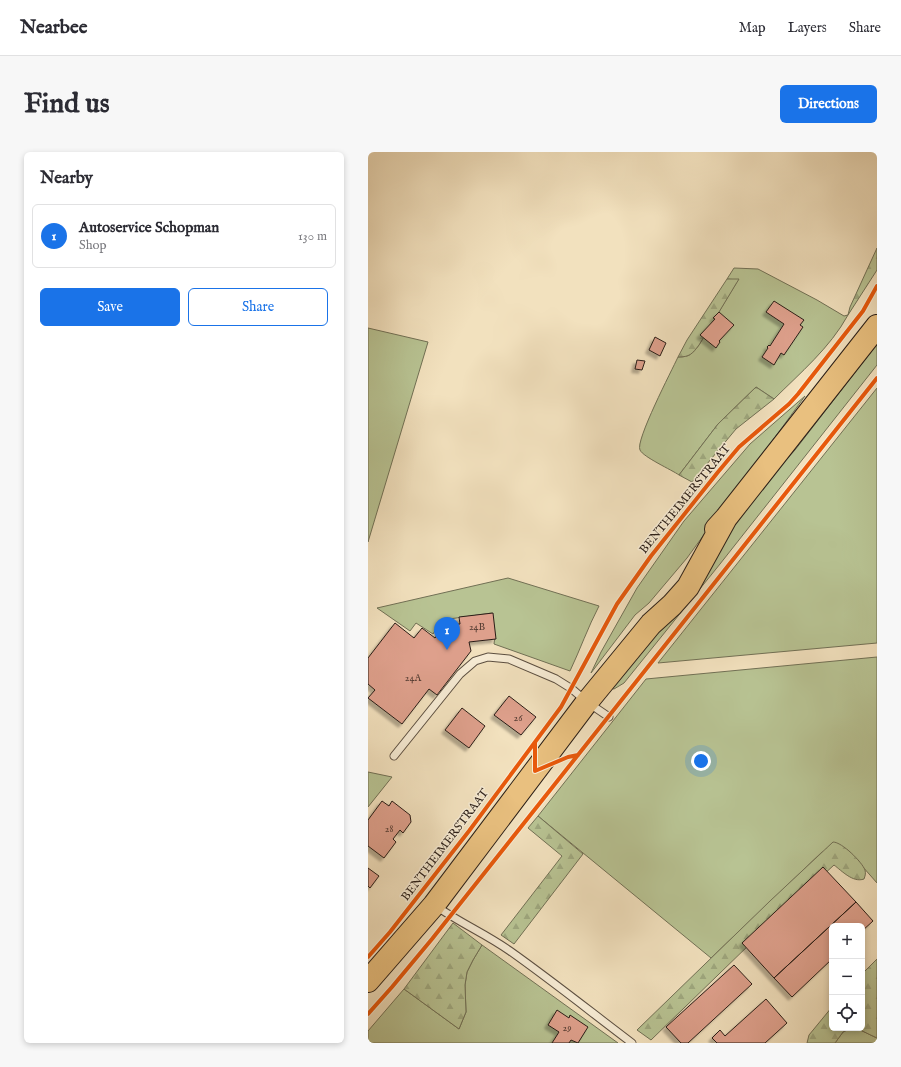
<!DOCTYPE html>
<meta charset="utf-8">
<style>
body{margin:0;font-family:"IM FELL English",serif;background:#f7f7f7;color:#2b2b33}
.controls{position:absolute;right:12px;bottom:12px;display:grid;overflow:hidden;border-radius:6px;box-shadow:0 2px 6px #0003}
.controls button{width:36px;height:36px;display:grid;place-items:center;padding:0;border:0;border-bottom:1px solid #e1e1e2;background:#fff;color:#2b2b33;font:20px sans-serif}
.you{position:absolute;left:333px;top:609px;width:14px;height:14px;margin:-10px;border:3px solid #fff;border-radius:50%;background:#1a73e8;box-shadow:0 0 0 6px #1a73e833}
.badge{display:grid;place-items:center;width:26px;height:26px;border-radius:50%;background:#1a73e8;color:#fff;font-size:13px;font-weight:700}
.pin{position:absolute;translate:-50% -33px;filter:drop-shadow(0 1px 2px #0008)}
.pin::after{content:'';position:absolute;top:21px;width:14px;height:12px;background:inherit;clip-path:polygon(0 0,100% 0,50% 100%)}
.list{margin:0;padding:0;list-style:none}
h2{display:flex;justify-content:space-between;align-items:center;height:52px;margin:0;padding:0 16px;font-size:17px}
h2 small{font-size:13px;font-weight:400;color:#7c7c81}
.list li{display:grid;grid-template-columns:26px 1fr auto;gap:12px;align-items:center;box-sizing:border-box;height:64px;margin:0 8px 8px;padding:0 8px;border:1px solid #e1e1e2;border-radius:6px}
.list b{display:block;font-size:15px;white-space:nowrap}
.list p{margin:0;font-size:13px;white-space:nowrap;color:#7c7c81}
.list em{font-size:13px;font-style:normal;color:#7c7c81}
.actions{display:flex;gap:8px;padding:12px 16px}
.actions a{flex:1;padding:9px 0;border:1px solid #1a73e8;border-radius:6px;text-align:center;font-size:14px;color:#1a73e8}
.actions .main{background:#1a73e8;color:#fff}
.icon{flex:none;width:22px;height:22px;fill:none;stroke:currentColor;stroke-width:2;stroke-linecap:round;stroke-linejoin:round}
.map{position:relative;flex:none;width:509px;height:891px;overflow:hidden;border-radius:6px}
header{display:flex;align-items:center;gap:24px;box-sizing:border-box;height:56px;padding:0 20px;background:#fff;border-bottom:1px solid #e1e1e2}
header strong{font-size:19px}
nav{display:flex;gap:22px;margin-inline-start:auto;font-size:14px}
.intro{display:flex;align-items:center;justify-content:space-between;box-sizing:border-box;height:96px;padding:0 24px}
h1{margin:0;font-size:28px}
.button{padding:10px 18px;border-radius:6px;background:#1a73e8;color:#fff;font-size:14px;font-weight:700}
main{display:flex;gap:24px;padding:0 24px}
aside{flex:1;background:#fff;border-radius:6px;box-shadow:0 2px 6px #0003}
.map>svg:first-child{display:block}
.grass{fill:#b8c393;stroke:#717055}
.forest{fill:url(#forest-firs);stroke:#717055}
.building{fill:#dea08c;stroke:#2a1e17;filter:url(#shadow)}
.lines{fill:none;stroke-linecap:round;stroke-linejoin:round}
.lane-casing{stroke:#5c4f41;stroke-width:9}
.primary-casing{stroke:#2a1e17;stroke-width:24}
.lane{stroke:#f7ecd5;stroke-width:7}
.primary{stroke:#e9c07f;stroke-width:22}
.cycleway-casing{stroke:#f7ecd5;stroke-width:6}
.cycleway{stroke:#e8590c;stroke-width:4}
.labels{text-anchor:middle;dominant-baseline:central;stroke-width:3;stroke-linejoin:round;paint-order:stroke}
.number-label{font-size:10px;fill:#573e34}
.street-label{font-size:12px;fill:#2a1e17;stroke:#f7ecd5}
</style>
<header>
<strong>Nearbee</strong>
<nav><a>Map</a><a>Layers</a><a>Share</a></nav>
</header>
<div class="intro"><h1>Find us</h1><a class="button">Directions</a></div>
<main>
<aside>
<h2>Nearby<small></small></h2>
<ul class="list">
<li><span class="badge">1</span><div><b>Autoservice Schopman</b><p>Shop</p></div><em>130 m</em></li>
</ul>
<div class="actions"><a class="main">Save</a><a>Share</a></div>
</aside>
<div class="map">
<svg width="509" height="891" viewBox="0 0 509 891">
<defs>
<pattern id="forest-firs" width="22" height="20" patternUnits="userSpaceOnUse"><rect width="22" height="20" fill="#b8c393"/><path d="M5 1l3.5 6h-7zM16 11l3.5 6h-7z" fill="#9ea77e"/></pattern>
<filter id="shadow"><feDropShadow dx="-3.5" dy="3.5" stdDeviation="1" flood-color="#0004"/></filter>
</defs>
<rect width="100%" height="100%" fill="#f2e1be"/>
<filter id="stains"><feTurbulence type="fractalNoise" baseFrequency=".005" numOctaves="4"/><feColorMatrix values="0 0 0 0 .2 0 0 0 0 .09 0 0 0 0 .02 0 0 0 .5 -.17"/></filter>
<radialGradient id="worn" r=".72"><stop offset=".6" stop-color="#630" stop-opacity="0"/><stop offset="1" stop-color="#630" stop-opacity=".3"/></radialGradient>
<!-- grass -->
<path class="grass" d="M366,116L390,117L449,148L476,164L480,163C462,196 432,221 406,247L388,235L350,272L311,323C304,318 275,305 272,298C267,289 304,218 310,205C322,205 324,202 331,193L370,128L359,127Z
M0,176L60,190L0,390Z
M509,192V213L352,412L256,531L246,537L241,536L379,351L427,298Z
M509,236V491L290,511Z
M437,244L319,406L281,451L267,463L223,521L233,500L269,436L316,369L382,292Z
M140,426L231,454C220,475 212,498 202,519L126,492L127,483L124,461L74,468L65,482L48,471L42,479L9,456Z
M509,505V731L480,698L454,700L343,806L170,664L278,527Z
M0,620L24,625L0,655Z
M114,793L250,891H0V879L36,837L91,877L98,860L97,833L99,820L105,808Z
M483,876H488L509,886V891H467L475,880Z"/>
<!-- forest -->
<path class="forest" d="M509,96V118L480,163L482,155Z
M359,127H371L331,193C324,202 322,205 310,205L319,188Z
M388,235L406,247L368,277L324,330L311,323L350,272Z
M170,664L215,702L146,792L133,783L194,704L160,676Z
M465,690C474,690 494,710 497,718C498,722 497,724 496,727C485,731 474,719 466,713L417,758L283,888L269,878L402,749Z
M85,771L114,793L105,808L99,820L97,833L98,860L91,877L36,837Z
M509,807V886L488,876H494V822Z
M464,855V876H483L475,880L467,891H439L441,883Z"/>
<!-- building -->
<path class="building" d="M406,149L436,168L432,173L435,175L416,203L413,201L406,213L394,205L400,196L399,195L401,193L402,194L416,172L398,160Z
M351,160L366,173L351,189L352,190L348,196L332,183L347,167L345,166Z
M287,185L298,191L292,204L281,198Z
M269,208L277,209L274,218L267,217Z
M125,461L128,487L101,490L103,499L69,543L61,537L34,572L0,546L7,538L0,532V506L27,471L46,486L54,476L67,486L77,473L92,472L91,465Z
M141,544L168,565L153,583L126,563Z
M94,556L117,574L101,596L77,578Z
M14,649L21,654L24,649L42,663L43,670L35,681L32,678L25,687L28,690L16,706L0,694V668Z
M455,715L488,750L406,826L374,791Z
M0,716L11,724L2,736L0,734Z
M488,750L505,769L494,779V774H464V807L424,845L406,826Z
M366,813L384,832L320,891H313L298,875Z
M398,847L419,871L397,891H349L344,886L352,878L357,884Z
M189,858L201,866L202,863L220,875L210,891L203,888L201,891H184L191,880L180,873Z"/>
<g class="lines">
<defs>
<path id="lane" d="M26,604L92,522L107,509L120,505L141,507L188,527L204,537L219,550L241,565
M68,754C92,771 118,782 142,799C183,828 223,860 264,891"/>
<path id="primary" d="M348,377L358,366L509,174
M0,829L66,753L219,550L283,472L304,453L320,435L358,366"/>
</defs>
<!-- lane casing -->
<use href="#lane" class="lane-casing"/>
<!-- primary casing -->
<use href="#primary" class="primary-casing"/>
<!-- lane -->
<use href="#lane" class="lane"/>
<!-- primary -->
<use href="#primary" class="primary"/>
<defs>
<path id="cycleway" d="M167,591V619L200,605L210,603
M0,805L22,780L101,679L193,555L249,452L283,404L350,320L371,295L421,252L430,242L495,159L509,134
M0,862L24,835L64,787L509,226"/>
</defs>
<!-- cycleway casing -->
<use href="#cycleway" class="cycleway-casing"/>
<!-- cycleway -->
<use href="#cycleway" class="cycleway"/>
</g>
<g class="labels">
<!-- number labels -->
<g class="number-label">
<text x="109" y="475">24B</text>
<text x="45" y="526">24A</text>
<text x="150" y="566">26</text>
<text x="21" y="677">28</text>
<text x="199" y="876">29</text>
</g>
<!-- street labels -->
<g class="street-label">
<text transform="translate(317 347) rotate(-51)">BENTHEIMERSTRAAT</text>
<text transform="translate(77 693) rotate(-53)">BENTHEIMERSTRAAT</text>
</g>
</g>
<rect width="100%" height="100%" filter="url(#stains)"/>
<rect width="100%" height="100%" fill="url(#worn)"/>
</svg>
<div class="controls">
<button>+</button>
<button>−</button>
<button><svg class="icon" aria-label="locate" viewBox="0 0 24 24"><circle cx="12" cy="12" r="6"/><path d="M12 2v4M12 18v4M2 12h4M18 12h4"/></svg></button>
</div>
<div class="you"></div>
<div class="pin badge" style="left:79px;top:498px">1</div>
</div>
</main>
